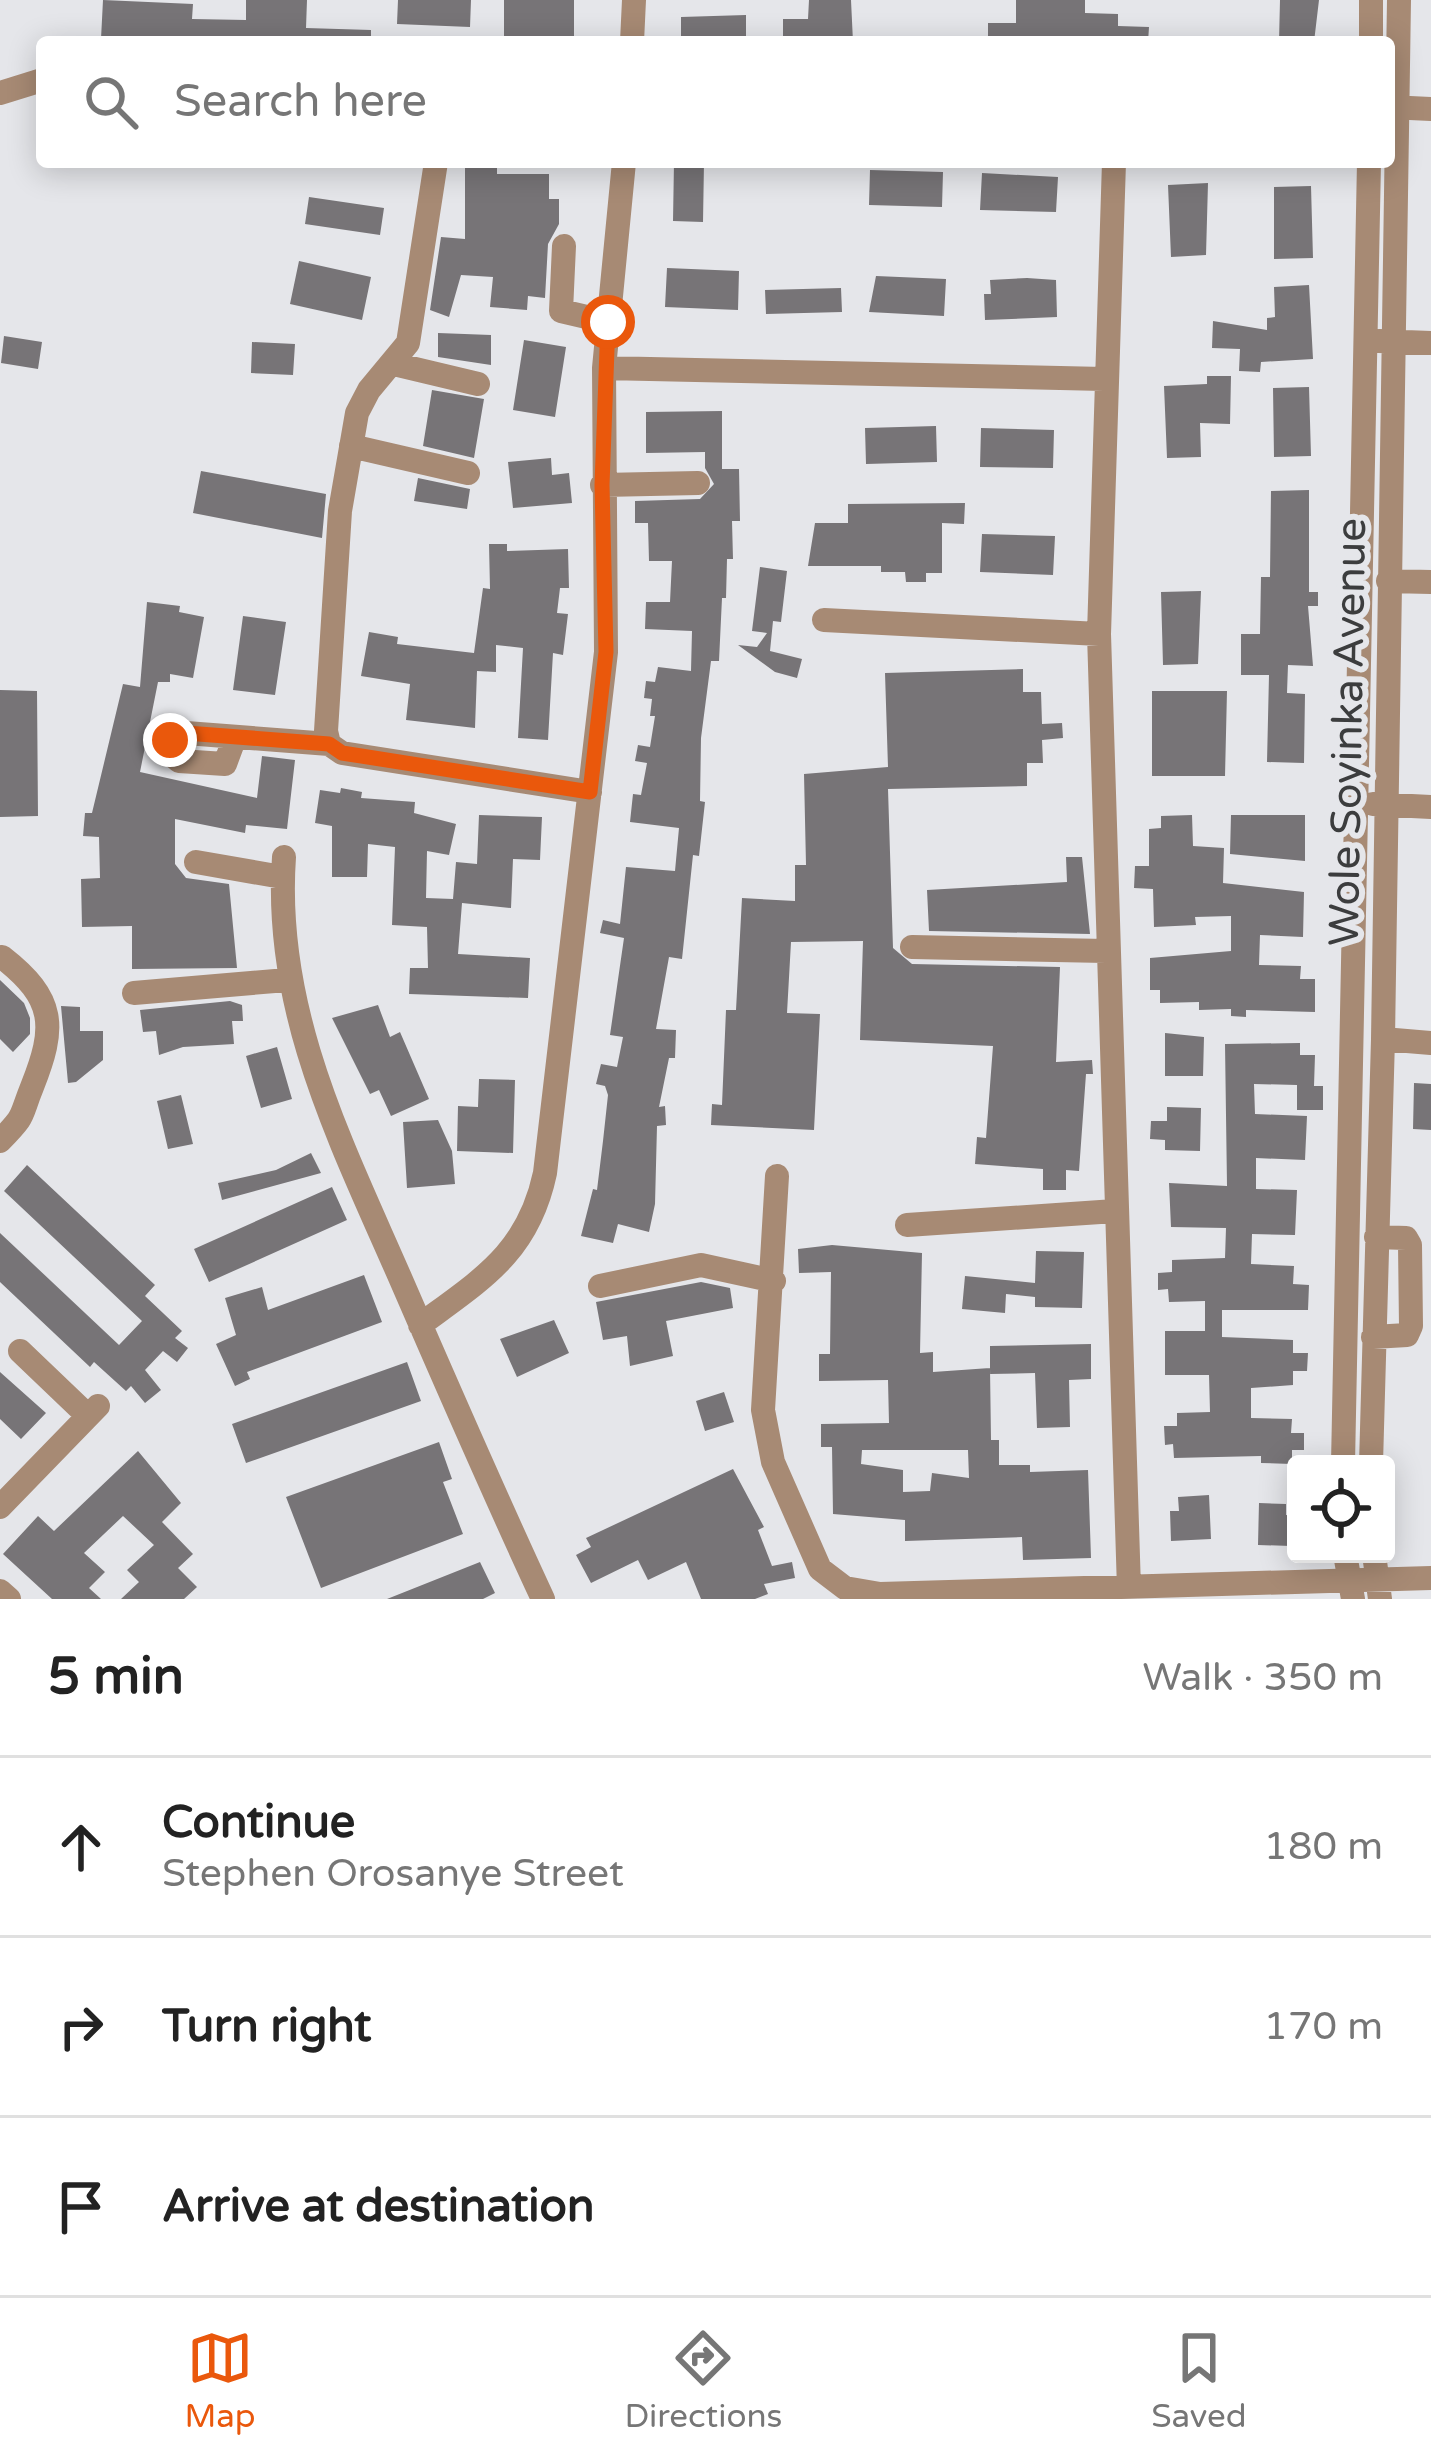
<!DOCTYPE html>
<meta charset="utf-8">
<style>
body{margin:0;font-family:"Varela Round",sans-serif;background:#f6f6f6;color:#222}
.controls{position:absolute;right:36px;bottom:36px;display:grid;overflow:hidden;border-radius:12px;box-shadow:0 6px 30px #0003}
.controls button{width:108px;height:108px;display:grid;place-items:center;padding:0;border:0;border-bottom:3px solid #e0e0e0;background:#fff;color:#222;font:60px sans-serif}
.stop{position:absolute;width:36px;height:36px;margin:-27px;border:9px solid #ea580c;border-radius:50%;background:#fff}
.stop.end{background:#ea580c;border-color:#fff;box-shadow:0 3px 12px #0008}
.list{margin:0;padding:0;list-style:none}
h2{display:flex;justify-content:space-between;align-items:center;height:156px;margin:0;padding:0 48px;font-size:51px}
h2 small{font-size:39px;font-weight:400;color:#767676}
.list li{display:grid;grid-template-columns:78px 1fr auto;gap:36px;align-items:center;box-sizing:border-box;height:180px;padding:0 48px;border-top:3px solid #e0e0e0}
.list b{display:block;font-size:45px;white-space:nowrap}
.list p{margin:0;font-size:39px;white-space:nowrap;color:#767676}
.list em{font-size:39px;font-style:normal;color:#767676}
.icon{flex:none;width:66px;height:66px;fill:none;stroke:currentColor;stroke-width:2;stroke-linecap:round;stroke-linejoin:round}
.map{position:relative;flex:none;width:1431px;height:1599px;overflow:hidden}
.search{position:absolute;background:#fff;box-shadow:0 6px 30px #0003;left:36px;right:36px;top:36px;height:132px;display:flex;align-items:center;gap:30px;box-sizing:border-box;padding:0 42px;border-radius:12px;color:#767676;font-size:45px}
.sheet{height:696px;background:#fff}
nav{display:flex;justify-content:space-around;align-items:center;box-sizing:border-box;height:168px;border-top:3px solid #e0e0e0;background:#fff;font-size:33px;color:#767676}
nav a{display:grid;justify-items:center;gap:6px}
nav .on{color:#ea580c}
.map>svg:first-child{display:block}
.building{fill:#777477;fill-rule:evenodd}
.lines{fill:none;stroke-linecap:round;stroke-linejoin:round}
.minor{stroke:#a78a74;stroke-width:24}
.route{stroke:#ea580c;stroke-width:15}
.labels{text-anchor:middle;dominant-baseline:central;stroke-width:12;stroke-linejoin:round;paint-order:stroke}
.street-label{font-size:42px;fill:#3c3d3e;stroke:#e5e6ea}
</style>
<div class="map">
<svg width="1431" height="1599" viewBox="0 0 1431 1599">
<rect width="100%" height="100%" fill="#e5e6ea"/>
<!-- building -->
<path class="building" d="M103,0L193,4L192,19L246,20V0H307L306,28L371,30V42H116L101,39Z
M398,0H471L470,27L397,24Z
M504,0H574V36H504Z
M809,0H851L853,42H783V19H808Z
M1016,0H1085V13L1118,14V26L1149,27L1148,42H988V23H1016Z
M1280,0H1319L1314,42H1279Z
M746,15V42H681V17Z
M465,162H497V174H549V199H559V224L548,244L545,298L528,296L527,310L490,307L493,277L461,275L449,317L430,310L441,237L465,239Z
M674,162H704L703,222L673,221Z
M870,170L943,172L942,207L869,205Z
M982,173L1058,177L1056,212L980,210Z
M1208,183L1206,255L1171,257L1168,185Z
M1311,186L1313,258L1274,259V187Z
M309,197L384,208L380,235L305,224Z
M299,261L371,277L362,320L290,304Z
M667,268L739,271L738,310L665,307Z
M876,276L946,279L944,316L869,312Z
M1027,278L1056,280L1057,317L985,320L984,294H991L990,280Z
M1309,285L1313,359L1261,362L1260,372L1239,371L1240,349L1212,348L1213,321L1267,330V318L1275,317L1274,287Z
M841,288L842,312L766,314L765,290Z
M438,333L491,335V365L438,357Z
M4,336L42,342L38,369L1,363Z
M524,340L566,347L555,417L513,410Z
M252,342L295,344L293,375L251,373Z
M1207,376H1231L1230,424L1200,423L1201,457L1167,458L1164,386L1207,384Z
M1309,387L1311,456L1274,457L1273,388Z
M432,390L484,399L474,458L423,446Z
M722,411V469H739L740,521H732L733,559H727L726,598H722L719,661H711L701,738L700,801L705,802L699,856L693,855L682,959L669,957L656,1029L676,1030L675,1058H669L659,1107L665,1106L666,1125L657,1126L655,1204L649,1232L618,1224L613,1243L581,1236L593,1189L597,1190L603,1141L608,1095L605,1086L596,1084L601,1064L617,1067L623,1037L610,1035L624,938L600,933L603,920L620,924L626,867L675,871L679,828L630,822L633,794L641,795L647,763L635,761L638,745L650,747L655,716H650L652,699L644,698L646,681L655,682L658,667L691,671L692,631L645,629L646,602H670L672,561H649L648,523H635V501L700,499L714,484L705,468V452L646,453V412Z
M936,426L937,462L866,464L865,428Z
M981,428L1054,430L1053,468L980,467Z
M551,458L552,475L569,473L572,503L513,508L508,462Z
M201,471L326,494L322,538L193,513Z
M418,478L470,489L467,509L414,501Z
M1309,490V592H1318V606H1308L1313,666L1288,665L1287,693L1305,694L1304,763L1267,762L1269,675H1241V634H1260L1261,577H1270L1271,491Z
M965,503L964,524L942,523V573H926V582H906L905,572H881V566H808L815,523H848V504Z
M982,534L1055,536L1053,575L980,572Z
M489,544H507V551L568,549L569,588H560L557,613L568,614L563,655L553,653L548,740L518,738L523,648L496,645V672L477,671L475,728L406,720L410,684L361,676L369,632L398,637L397,644L474,653L483,588L490,589Z
M760,567L787,571L781,622L773,621L770,651L802,659L797,678L775,672L738,645L757,647L767,633L752,631Z
M1201,591L1198,664L1163,665L1161,592Z
M147,602L180,606L179,612L204,617L193,678L170,674V682H158L140,772L257,798L262,756L295,760L287,829L246,825L245,833L175,819V864L186,878L229,884L237,968L132,969V926L82,927L81,879L100,878L99,837L83,836L85,813H92L123,684L140,687Z
M243,616L286,622L275,695L233,690Z
M1023,669V692H1041L1042,724L1062,723L1063,738L1042,740L1043,763H1027V786L888,789L893,948L912,964L1060,967L1056,1062L1092,1060L1093,1074H1086L1079,1171L1066,1170V1190H1043V1169L975,1164L977,1137L986,1138L993,1046L860,1040L863,941L791,942L787,1013L820,1014L814,1130L711,1125L712,1104L722,1105L726,1010H736L742,898L795,901V865H806L804,774L888,767L885,673Z
M0,690L37,691L38,816L0,817Z
M1152,691H1227L1225,776H1152Z
M341,788L362,792L361,798L415,802L414,813L456,824L449,855L427,851L426,898L453,899L456,862L477,864L479,815L542,817L540,860L513,859L511,908L462,903L458,954L530,958L528,998L409,994L410,968H428L427,927L392,925L395,847L368,844L367,877H332V826L315,823L320,790L340,793Z
M1192,815L1193,846L1224,848L1223,883L1304,892L1303,937L1260,935L1259,965L1301,966L1300,979H1315V1012L1246,1010V1017L1231,1016V1009L1199,1010V1002L1160,1003V990H1150V958L1231,951V916L1195,917L1196,925L1154,927L1153,889L1134,888L1135,866H1149V829L1161,828V816Z
M1231,815H1305V861L1230,854Z
M1066,857H1082L1090,934L929,931L927,890L1067,882Z
M0,980L24,1003L30,1018V1034L13,1052L0,1039Z
M230,1001L242,1005L243,1021H232L234,1044L183,1047L159,1055L156,1031L143,1032L140,1010Z
M378,1005L390,1037L400,1032L429,1099L391,1116L379,1090L370,1094L332,1018Z
M61,1006L80,1007V1031H103V1060L76,1082L68,1083Z
M1165,1033L1204,1037L1203,1076H1165Z
M1300,1043V1055H1315L1314,1086H1323V1110H1297V1085L1254,1084L1255,1114L1307,1116L1305,1160L1256,1158V1189L1297,1190L1295,1235L1252,1234L1251,1264L1294,1266L1293,1284L1309,1285L1308,1310H1222V1337L1293,1340V1353H1308L1307,1371H1293V1385L1251,1388V1418L1292,1419L1291,1433H1304V1450H1292V1464L1261,1463V1456L1174,1458L1173,1444L1165,1445L1164,1426H1177V1413L1210,1412L1209,1375H1165V1331H1205V1301L1169,1302L1168,1289L1158,1290V1273L1172,1272V1260L1225,1258L1226,1228L1171,1227L1169,1183L1227,1186L1225,1044Z
M277,1047L292,1099L261,1108L246,1056Z
M479,1079L515,1080L513,1153L457,1151L458,1106L478,1107Z
M1414,1083L1431,1084V1130L1413,1129Z
M181,1095L193,1144L168,1149L157,1101Z
M1167,1107L1201,1108L1200,1151L1165,1150V1140L1150,1139L1151,1121H1167Z
M438,1120L452,1151L455,1184L407,1188L403,1122Z
M311,1153L321,1173L222,1200L218,1183L276,1170Z
M27,1165L155,1285L145,1296L182,1331L175,1338L188,1348L177,1362L163,1351L145,1370L161,1390L145,1403L131,1386L126,1391L94,1362L90,1367L0,1282V1233L119,1345L142,1321L4,1191Z
M332,1187L347,1220L209,1282L194,1249Z
M832,1245L922,1253L920,1353L933,1352V1372L990,1368L991,1440H999V1465H1030V1472L1088,1470L1091,1558L1023,1560L1022,1537L905,1541V1520L833,1514L832,1447H821V1424L889,1423L888,1380L819,1381V1354H830L831,1272L799,1273L798,1249ZM862,1450H968L969,1478L932,1473L930,1491L903,1492V1470L861,1464Z
M1036,1251L1084,1252L1082,1308L1035,1307V1297L1006,1294L1005,1313L962,1309L965,1276L1035,1283Z
M364,1275L382,1322L247,1372L250,1379L235,1386L216,1344L236,1335L225,1298L262,1287L268,1310Z
M701,1282L730,1288L733,1308L666,1321L673,1356L630,1366L627,1336L603,1340L596,1302Z
M554,1320L569,1353L517,1377L500,1339Z
M1091,1344V1379L1069,1380L1070,1427L1037,1428L1035,1373L990,1374V1346Z
M407,1362L421,1401L246,1463L232,1424Z
M0,1372L46,1413L21,1439L0,1419Z
M724,1392L734,1422L705,1431L696,1401Z
M439,1442L452,1479L443,1482L463,1534L321,1588L286,1497Z
M138,1451L181,1503L162,1522L193,1554L178,1568L197,1587L184,1599H121L139,1582L127,1570L154,1545L123,1516L84,1553L105,1572L89,1588L101,1599H52L3,1554L38,1516L54,1531Z
M733,1469L764,1527L758,1530L772,1566L792,1562L795,1578L764,1584L768,1594L755,1599H701L686,1562L648,1580L638,1560L591,1583L576,1555L591,1547L586,1538Z
M1209,1495L1211,1539L1171,1541L1170,1511H1179L1178,1497Z
M1259,1503L1286,1504V1515L1296,1516L1291,1546L1258,1545Z
M480,1562L495,1593L483,1599H387Z"/>
<g class="lines">
<!-- minor -->
<path class="minor" d="M632,42L634,0
M1371,42V0
M0,93L42,80
M1389,107L1431,109
M436,162L408,343L369,390L357,413L340,511L326,731L329,744L342,753L590,792
M1114,162L1099,634L1129,1589
M564,246L561,311L608,322
M1379,341L1431,343
M394,364L478,384
M604,368L1104,379
M351,446L468,473
M602,485L698,483
M1388,581L1431,582
M824,620L1099,634
M235,737L225,764L179,761L172,755L173,732L329,744
M1373,804L1431,807
M284,857C273,1012 342,1144 402,1282C448,1388 494,1494 543,1599
M196,862L282,877
M912,947L1106,951
M134,993L287,980
M1383,1039L1431,1043
M0,1141C27,1113 19,1119 32,1087C56,1027 56,999 2,957
M777,1176L763,1410L773,1462L820,1569L845,1588L880,1594L1431,1578
M907,1225L1115,1211
M600,1286L701,1265L774,1281
M420,1325C482,1279 528,1253 545,1173L606,652L604,368L624,162
M1373,1337L1407,1335L1411,1326L1410,1245L1406,1238L1376,1237
M20,1351L88,1416
M1343,1464L1369,162
M1371,1464L1383,1039L1399,0
M0,1507L98,1406
M1345,1554L1353,1599
M1374,1554L1380,1599
M0,1591L9,1599"/>
</g>
<g class="lines">
<!-- route -->
<path class="route" d="M170,740L173,732L329,744L342,753L590,792L606,652L602,485L608,322"/>
</g>
<g class="labels">
<!-- street labels -->
<g class="street-label">
<text transform="translate(1348 732) rotate(-89)">Wole Soyinka Avenue</text>
</g>
</g>
</svg>
<div class="controls">
<button><svg class="icon" aria-label="locate" viewBox="0 0 24 24"><circle cx="12" cy="12" r="6"/><path d="M12 2v4M12 18v4M2 12h4M18 12h4"/></svg></button>
</div>
<div class="stop" style="left:608px;top:322px"></div>
<div class="stop end" style="left:170px;top:740px"></div>
<div class="search"><svg class="icon" aria-label="search" viewBox="0 0 24 24"><circle cx="10" cy="10" r="6"/><path d="M15 15l6 6"/></svg>Search here</div>
</div>
<section class="sheet">
<h2>5 min<small>Walk · 350 m</small></h2>
<ul class="list">
<li><svg class="icon" aria-label="ahead" viewBox="0 0 24 24"><path d="M12 20V5M6 11l6-6 6 6"/></svg><div><b>Continue</b><p>Stephen Orosanye Street</p></div><em>180 m</em></li>
<li><svg class="icon" aria-label="right" viewBox="0 0 24 24"><path d="M7 20v-9h11M14 6l5 5-5 5"/></svg><div><b>Turn right</b></div><em>170 m</em></li>
<li><svg class="icon" aria-label="arrive" viewBox="0 0 24 24"><path d="M6 21V4h12l-3 4 3 4H6"/></svg><div><b>Arrive at destination</b></div></li>
</ul>
</section>
<nav>
<a class="on"><svg class="icon" aria-label="map" viewBox="0 0 24 24"><path d="M3 6l6-2 6 2 6-2v14l-6 2-6-2-6 2zM9 4v14M15 6v14"/></svg>Map</a>
<a><svg class="icon" aria-label="directions" viewBox="0 0 24 24"><path d="M12 3l9 9-9 9-9-9zM9 14v-3h6M13 9l2 2-2 2"/></svg>Directions</a>
<a><svg class="icon" aria-label="saved" viewBox="0 0 24 24"><path d="M7 4h10v16l-5-4-5 4z"/></svg>Saved</a>
</nav>
